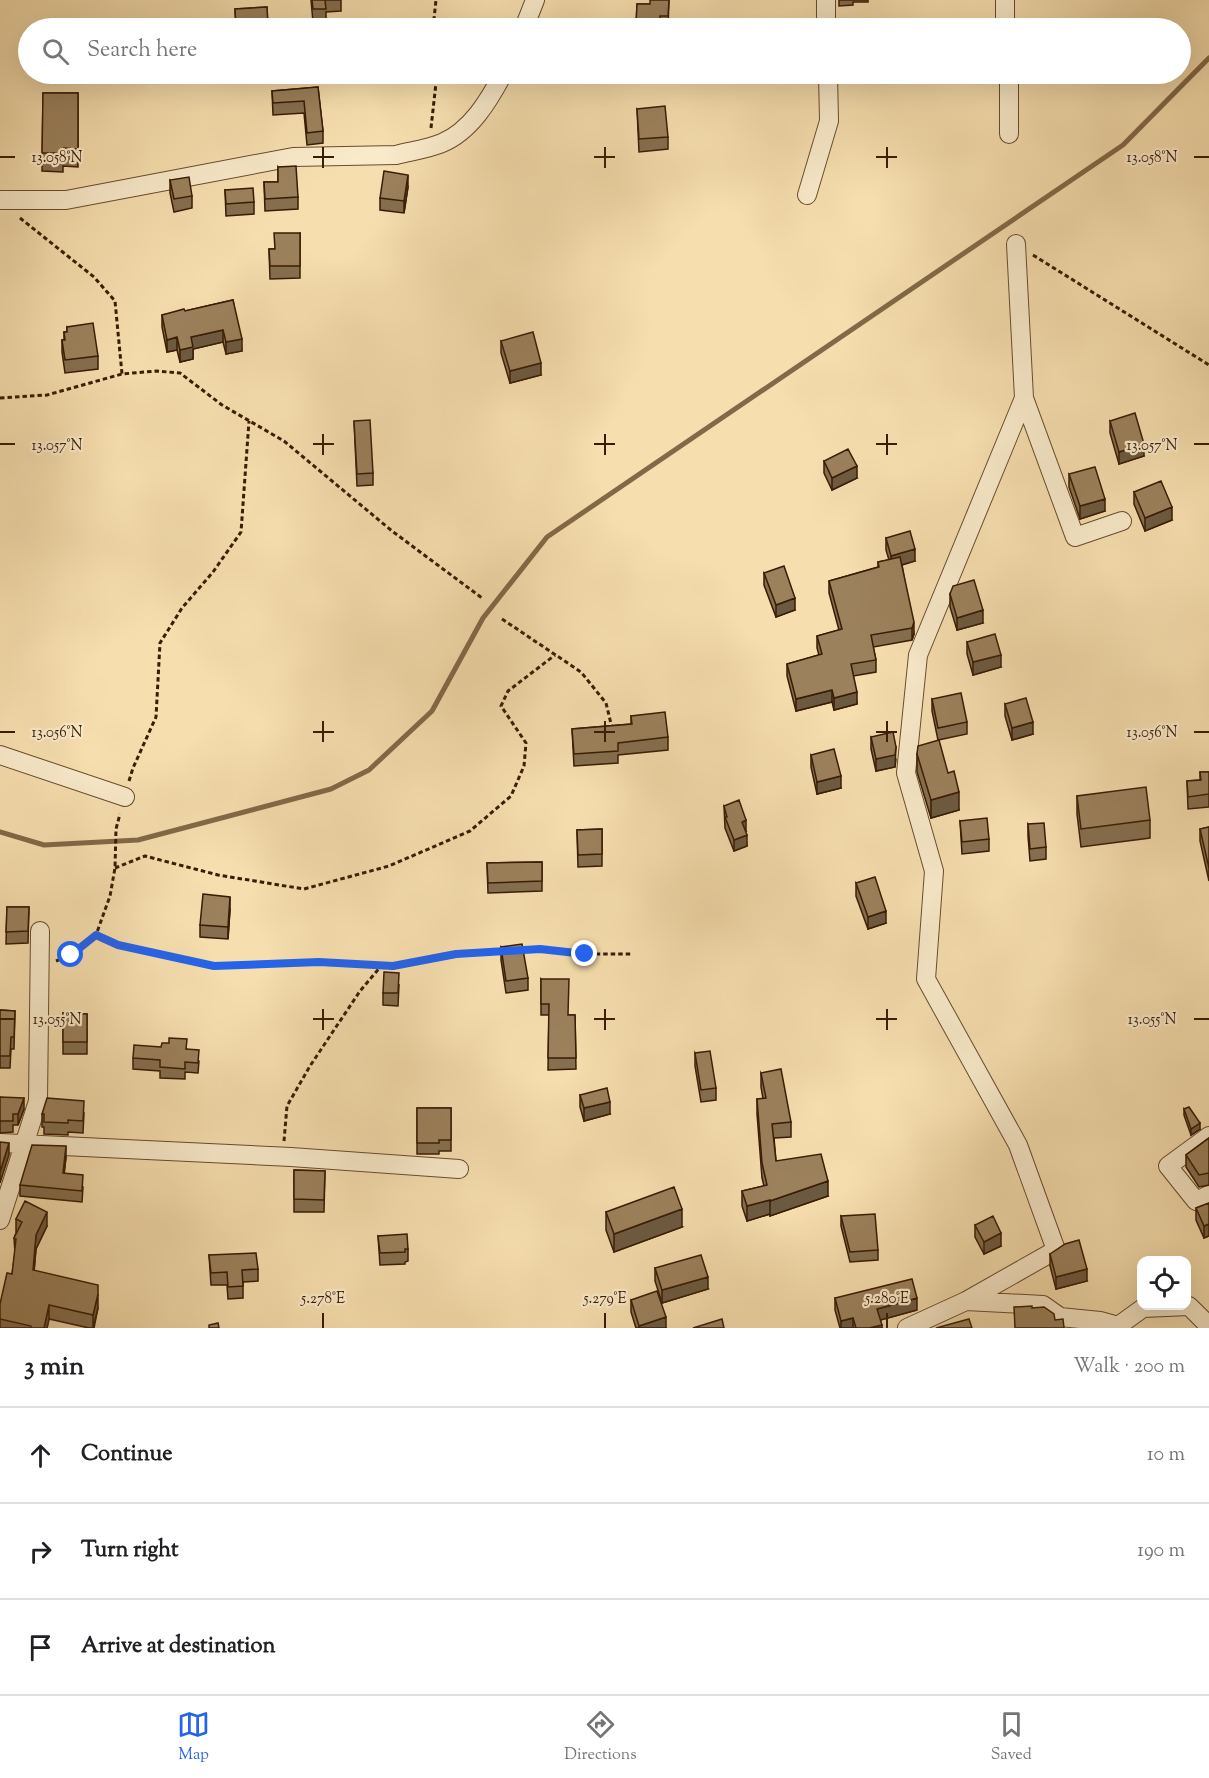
<!DOCTYPE html>
<meta charset="utf-8">
<style>
body{margin:0;font-family:"Sorts Mill Goudy",serif;background:#f6f6f6;color:#202124}
.controls{position:absolute;right:18px;bottom:18px;display:grid;overflow:hidden;border-radius:12px;box-shadow:0 6px 24px #0002}
.controls button{width:54px;height:54px;display:grid;place-items:center;padding:0;border:0;border-bottom:2px solid #e0e0e0;background:#fff;color:#202124;font:30px sans-serif}
.stop{position:absolute;width:18px;height:18px;margin:-14px;border:4px solid #2563eb;border-radius:50%;background:#fff}
.stop.end{background:#2563eb;border-color:#fff;box-shadow:0 2px 6px #0008}
.list{margin:0;padding:0;list-style:none}
h2{display:flex;justify-content:space-between;align-items:center;height:78px;margin:0;padding:0 24px;font-size:26px}
h2 small{font-size:20px;font-weight:400;color:#757577}
.list li{display:grid;grid-template-columns:39px 1fr auto;gap:18px;align-items:center;box-sizing:border-box;height:96px;padding:0 24px;border-top:2px solid #e0e0e0}
.list b{display:block;font-size:22px;white-space:nowrap}
.list em{font-size:20px;font-style:normal;color:#757577}
.icon{flex:none;width:33px;height:33px;fill:none;stroke:currentColor;stroke-width:2;stroke-linecap:round;stroke-linejoin:round}
.map{position:relative;flex:none;width:1209px;height:1328px;overflow:hidden}
.search{position:absolute;background:#fff;box-shadow:0 6px 24px #0002;left:18px;right:18px;top:18px;height:66px;display:flex;align-items:center;gap:15px;box-sizing:border-box;padding:0 21px;border-radius:33px;color:#757577;font-size:22px}
.sheet{height:366px;background:#fff}
nav{display:flex;justify-content:space-around;align-items:center;box-sizing:border-box;height:84px;border-top:2px solid #e0e0e0;background:#fff;font-size:16px;color:#757577}
nav a{display:grid;justify-items:center;gap:3px}
nav .on{color:#2563eb}
.map>svg:first-child{display:block}
.lines{fill:none;stroke-linecap:round;stroke-linejoin:round}
.stream{stroke:#836947;stroke-width:5}
.street-casing{stroke:#684c2e;stroke-width:20}
.path{stroke:#381c04;stroke-width:3;stroke-dasharray:4.5 3;stroke-linecap:butt}
.street{stroke:#f9eaca;stroke-width:18}
.wall{fill:#856f4f;stroke:#381c04;stroke-width:1.5}
.shaded-wall{fill:#6c5a40;stroke:#381c04;stroke-width:1.5}
.building{fill:#9b815c;stroke:#381c04;stroke-width:1.5}
.route{stroke:#2563eb;stroke-width:8}
.ticks{fill:none;stroke:#381c04;stroke-width:2}
.ticks-label{font-size:15px;text-anchor:middle;fill:#381c04;stroke:#f9eaca;stroke-width:4.5;stroke-linejoin:round;paint-order:stroke}
</style>
<div class="map">
<svg width="1209" height="1328" viewBox="0 0 1209 1328">
<rect width="100%" height="100%" fill="#f6deae"/>
<filter id="stains"><feTurbulence type="fractalNoise" baseFrequency=".00333" numOctaves="4"/><feColorMatrix values="0 0 0 0 .2 0 0 0 0 .09 0 0 0 0 .02 0 0 0 .5 -.17"/></filter>
<radialGradient id="worn" r=".72"><stop offset=".6" stop-color="#630" stop-opacity="0"/><stop offset="1" stop-color="#630" stop-opacity=".3"/></radialGradient>
<g class="lines">
<!-- stream -->
<path class="stream" d="M0,832L44,845L138,840L331,789L369,770L432,711L483,618L547,537L1123,145L1209,58"/>
<defs>
<path id="street" d="M524,28L535,0
M826,28V0
M1005,28V0
M1009,134V74
M807,195L829,121L828,74
M0,200H66L293,157L396,155C411,151 428,149 442,143C471,131 489,100 503,74
M1016,244L1024,398L1075,537L1122,521
M0,755L125,797
M1209,1136L1168,1166L1196,1201L1209,1195
M0,1143L291,1157L459,1169
M0,1220L38,1101L40,931
M966,1301L1056,1250L1018,1145L926,979L934,871L906,773L918,655L1024,398
M907,1328L966,1301L1043,1305L1060,1317L1100,1321L1118,1326L1143,1308L1189,1306L1209,1326"/>
</defs>
<!-- street casing -->
<use href="#street" class="street-casing"/>
<!-- path -->
<path class="path" d="M433,28L436,0
M431,128L437,74
M20,218L94,277L115,301L122,374L156,371L180,373L222,405L284,441L392,531L482,598
M1033,255L1209,365
M0,398L47,395L122,374
M502,619L581,672L606,703L612,728
M129,781L133,768L156,717L160,643L182,608L213,572L241,532L249,421
M115,868L145,856L218,875L304,889L389,866L470,831L511,796L524,766L526,743L501,706L508,691L555,655
M96,935L118,946L214,966L319,962L393,966L456,954L503,952
M521,950L540,949L586,954H631
M56,961L71,955L96,935L110,896L115,868L116,829L120,814
M284,1141L287,1106L310,1066L360,991L382,965"/>
<!-- street -->
<use href="#street" class="street"/>
</g>
<!-- wall -->
<path class="wall" d="M311,0H341V11L326,12V21L313,22Z
M669,0L668,27H660V28H636L637,4H650Z
M839,0H868V2H853V5L839,6Z
M267,7L268,28H236L235,9Z
M318,87L323,131V143L307,145L304,113L273,115L272,91Z
M43,93H78V167L63,166V172L42,171Z
M637,109L668,137V149L639,152Z
M278,167L298,197V209L265,211L264,182H278Z
M170,180L192,196V208L174,212L170,193Z
M408,187L404,213L380,210V198Z
M225,190L254,202V214L226,216Z
M300,233V278L270,279L269,249H274Z
M233,300L242,351L226,354L223,342L193,349V359L180,362L177,350L167,352L162,327V315L185,311Z
M67,327L98,356V369L65,373L62,352V340H64V332H67Z
M501,341L541,375L510,383L501,353Z
M354,421L373,473V485L357,486Z
M1110,421L1144,456L1119,464L1110,433Z
M824,461L857,478L832,490L824,473Z
M1069,474L1105,511L1080,519L1069,487Z
M1134,492L1172,520L1145,531L1134,504Z
M886,538L915,561L902,565L914,634L912,640L873,647L876,660V672L853,676L857,704L834,710L832,702L796,711L787,676V664L819,655L817,648V636L839,630L829,593V581L878,567V562L889,560L886,550Z
M764,573L795,610L776,617L764,585Z
M950,594L983,623L957,630L950,607Z
M967,642L1001,667L973,675L967,654Z
M932,699L967,722V734L938,740L932,711Z
M1005,704L1033,734L1012,740L1005,716Z
M631,716L668,737V750L618,755V763L574,766L572,729L631,724Z
M871,737L896,759L895,767L876,771L871,749Z
M917,754L948,773L959,810L931,818L917,772Z
M811,755L841,788L817,794L811,767Z
M1200,772H1209V807L1188,809L1187,781L1200,780Z
M1077,796L1150,820V838L1081,847L1077,814Z
M724,806L746,831H745L747,846L734,851L725,828Z
M960,821L989,839V851L962,854Z
M1028,824L1046,847V859L1030,861L1028,836Z
M1209,827V881L1200,841V829Z
M602,829V866L578,867L577,830Z
M542,862V891L488,893L487,863Z
M856,883L886,923L868,929L856,896Z
M7,907H29L28,943L6,944Z
M230,909L228,939L200,937V925Z
M501,947L528,978V990L506,993L501,960Z
M541,979L568,1015H575L576,1069L548,1070L549,1015H541Z
M399,985L398,1006L383,1005V993Z
M0,1010L15,1011L14,1049H11L10,1068H0Z
M63,1013L87,1014V1054H63Z
M187,1049L199,1061L198,1073L185,1072V1079L160,1078V1071L133,1069V1058Z
M695,1053L716,1088V1100L701,1102L695,1066Z
M761,1073L791,1122V1137L774,1138L776,1161L828,1196L770,1216V1214L747,1221L742,1206V1191L764,1186L762,1178L757,1114V1099H763L761,1087Z
M580,1095L610,1114L584,1121L580,1107Z
M0,1097L24,1109L18,1125H13V1132L0,1133Z
M417,1108H451V1151H439V1154H417Z
M1184,1109L1200,1129L1191,1135L1184,1115Z
M84,1113L83,1133L68,1132V1135L44,1134V1127H42V1114Z
M1209,1138V1185L1199,1187L1186,1167V1155Z
M66,1157L64,1174L83,1187L82,1202L20,1196V1185Z
M294,1170L325,1171L324,1212H294Z
M1209,1203V1236L1204,1238L1196,1220V1208Z
M606,1212L682,1227L614,1252L606,1230Z
M841,1216L878,1250V1260L850,1262L841,1226Z
M16,1219L47,1226L36,1249L34,1271L98,1308L94,1328H89L49,1319L47,1328H0V1304L12,1274L15,1253L14,1238L16,1233Z
M975,1225L1001,1246L984,1254L975,1237Z
M378,1236L408,1249V1261L405,1262V1264L380,1265Z
M1050,1254L1087,1281L1056,1289L1050,1266Z
M209,1255L258,1269V1281L243,1282V1298L228,1299L227,1285H211Z
M655,1268L708,1289L662,1303L655,1281Z
M835,1298L917,1310L880,1320L882,1328H840L835,1310Z
M631,1300L666,1328H636L631,1312Z"/>
<!-- shaded-wall -->
<path class="shaded-wall" d="M408,175V187L404,213V201Z
M223,330V342L193,349V359L180,362V350L191,337Z
M177,337V350L167,352V340Z
M242,339V351L226,354V342Z
M541,363V375L510,383V371Z
M1144,444V456L1119,464V452Z
M857,466V478L832,490V478Z
M1105,499V511L1080,519V506Z
M1172,507V520L1145,531V518Z
M915,549V561L891,568V556Z
M795,598V610L776,617V605Z
M983,610V623L957,630V618Z
M914,622V634L912,640V628Z
M1001,655V667L973,675V662Z
M832,690V702L796,711V699Z
M857,692V704L834,710V698Z
M1033,722V734L1012,740V728Z
M896,747L895,767L876,771V759Z
M841,776V788L817,794V782Z
M959,792V810L931,818V800Z
M746,820V831L742,833V822Z
M747,835V846L734,851V840Z
M230,897V909L228,939V927Z
M886,911V923L868,929V917Z
M24,1098V1109L18,1125V1114Z
M610,1102V1114L584,1121V1108Z
M1200,1123V1129L1191,1135V1129Z
M9,1143V1155L0,1183V1172Z
M66,1146V1157L63,1185V1173Z
M828,1181V1196L770,1216V1201Z
M770,1200V1214L747,1221V1206Z
M682,1209V1227L614,1252V1234Z
M47,1212V1226L36,1249L33,1284V1270L36,1235Z
M1209,1224V1236L1204,1238V1226Z
M1001,1233V1246L984,1254V1242Z
M1087,1269V1281L1056,1289V1277Z
M708,1277V1289L662,1303V1290Z
M98,1294V1308L93,1328V1315Z
M917,1298V1310L877,1321V1309Z
M49,1305V1319L47,1328H44Z
M666,1317V1328H639V1326Z
M853,1318V1328H841V1321Z
M882,1325V1328H869Z"/>
<!-- building -->
<path class="building" d="M312,0H325L326,9H313Z
M650,0H669L668,16H660V24H636L637,4H650Z
M267,7L268,27L252,28H236L235,9Z
M570,20L589,22V28H570Z
M318,87L323,131L307,133L304,101L273,103L272,91Z
M43,93H78V149L63,148V153H42Z
M665,106L668,137L639,139L637,109Z
M296,166L298,197L265,199L264,182H278V167Z
M384,171L408,175L404,201L380,198Z
M189,177L192,196L174,199L170,180Z
M253,188L254,202L226,204L225,190Z
M274,233H300V266H270L269,249H275Z
M233,300L242,339L226,342L223,330L191,337L193,347L180,350L177,337L167,340L162,315L184,309L185,311Z
M93,323L98,356L65,360L62,340H65L64,332H67V327Z
M533,332L541,363L510,371L501,341Z
M1135,413L1144,444L1119,452L1110,421Z
M370,420L373,473L357,474L354,421Z
M848,449L857,466L832,478L824,461Z
M1095,467L1105,499L1080,506L1069,474Z
M1161,481L1172,507L1145,518L1134,492Z
M910,531L915,549L891,556L886,538Z
M900,557L914,622L912,628L871,635L876,660L851,664L857,692L834,698L832,690L796,699L787,664L822,654L817,636L842,629L829,581L879,567L878,562Z
M784,566L795,598L776,605L764,573Z
M974,580L983,610L957,618L950,594L953,586Z
M995,634L1001,655L973,662L967,642Z
M961,693L967,722L938,728L932,699Z
M1026,698L1033,722L1012,728L1005,704Z
M665,712L668,737L618,743V751L574,754L572,729L632,724L631,716Z
M893,732L896,747L895,755L876,759L871,737Z
M939,740L948,773L954,771L959,792L931,800L917,754L918,746Z
M834,749L841,776L817,782L811,755Z
M1200,772H1209V794L1188,797L1187,781L1201,780Z
M1146,787L1150,820L1081,829L1077,796Z
M739,800L746,820L742,822L747,835L734,840L725,817H727L724,806Z
M987,818L989,839L962,842L960,821Z
M1044,823L1046,847L1030,849L1028,824Z
M1209,827V868L1200,829Z
M602,829V854L578,855L577,830Z
M542,862V881L488,883L487,863Z
M875,877L886,911L868,917L856,883Z
M203,894L230,897L228,927L200,925Z
M7,907H29L28,931L6,932Z
M522,944L528,978L506,981L501,947Z
M384,972L399,973L398,993H383Z
M541,979H569L568,1015H575L576,1058H548L549,1004H541Z
M0,1010L15,1011L14,1037H11L10,1056H0Z
M63,1013L87,1014V1042H63Z
M169,1038L187,1039L186,1049L199,1050L198,1063L185,1062V1069L160,1067V1060L133,1058L134,1045L161,1047L162,1043H169Z
M710,1051L716,1088L701,1090L695,1053Z
M781,1069L791,1122L772,1124L776,1161L821,1154L828,1181L770,1201V1200L747,1206L742,1191L767,1185L762,1163L757,1099L766,1098L761,1073Z
M607,1088L610,1102L584,1108L580,1095Z
M0,1097L24,1098L18,1114H13V1121H0Z
M47,1098L84,1101L83,1121L68,1120V1123L44,1122V1114H42Z
M1189,1107L1200,1123L1191,1129L1184,1109Z
M417,1108H451V1140H439V1143H417Z
M1209,1138V1173L1199,1175L1186,1155Z
M0,1142L9,1143L0,1172Z
M32,1145L66,1146L63,1173L83,1175L82,1191L20,1185Z
M294,1170L325,1171L324,1200L294,1199Z
M674,1187L682,1209L614,1234L606,1212Z
M25,1201L47,1212L36,1235L33,1270L98,1285V1294L93,1315L49,1305L44,1328H31V1326L0,1319V1304L7,1273L12,1274L16,1239L14,1238L22,1222L16,1219Z
M1209,1203V1224L1204,1226L1196,1208Z
M875,1214L878,1250L850,1252L841,1216Z
M993,1216L1001,1233L984,1242L975,1225Z
M407,1234L408,1249H405V1252L380,1253L378,1236Z
M1079,1240L1087,1269L1056,1277L1050,1254L1065,1244Z
M256,1253L258,1269L242,1270L243,1286L228,1287L227,1272L211,1273L209,1255Z
M701,1255L708,1277L662,1290L655,1268Z
M912,1279L917,1298L877,1309L882,1325L869,1328H856L853,1318L841,1321L835,1298Z
M657,1291L666,1317L639,1326L631,1300Z
M1032,1306V1308L1044,1307L1054,1314L1055,1320L1063,1319L1064,1328H1015L1014,1307Z
M722,1319L724,1328H693Z
M969,1319L972,1328H936Z
M218,1323L219,1328H209V1325Z"/>
<g class="lines">
<!-- route -->
<path class="route" d="M71,955L96,935L118,945L214,966L319,962L393,966L456,954L540,949L585,954"/>
</g>
<!-- ticks -->
<path class="ticks" d="M323,147V168M605,147V168M887,147V168M0,157H15M313,157H334M594,157H615M876,157H897M1194,157H1209M323,434V455M605,434V455M887,434V455M0,444H15M313,444H334M594,444H615M876,444H897M1194,444H1209M323,721V742M605,721V742M887,721V742M0,732H15M313,732H334M594,732H615M876,732H897M1194,732H1209M323,1009V1030M605,1009V1030M887,1009V1030M0,1019H15M313,1019H334M594,1019H615M876,1019H897M1194,1019H1209M323,1313V1328M605,1313V1328M887,1313V1328"/>
<g class="ticks-label">
<text x="57" y="162">13.058°N</text>
<text x="1152" y="162">13.058°N</text>
<text x="57" y="450">13.057°N</text>
<text x="1152" y="450">13.057°N</text>
<text x="57" y="737">13.056°N</text>
<text x="1152" y="737">13.056°N</text>
<text x="57" y="1024">13.055°N</text>
<text x="1152" y="1024">13.055°N</text>
<text x="323" y="1303">5.278°E</text>
<text x="605" y="1303">5.279°E</text>
<text x="887" y="1303">5.280°E</text>
</g>
<rect width="100%" height="100%" filter="url(#stains)"/>
<rect width="100%" height="100%" fill="url(#worn)"/>
</svg>
<div class="controls">
<button><svg class="icon" aria-label="locate" viewBox="0 0 24 24"><circle cx="12" cy="12" r="6"/><path d="M12 2v4M12 18v4M2 12h4M18 12h4"/></svg></button>
</div>
<div class="stop" style="left:71px;top:955px"></div>
<div class="stop end" style="left:585px;top:954px"></div>
<div class="search"><svg class="icon" aria-label="search" viewBox="0 0 24 24"><circle cx="10" cy="10" r="6"/><path d="M15 15l6 6"/></svg>Search here</div>
</div>
<section class="sheet">
<h2>3 min<small>Walk · 200 m</small></h2>
<ul class="list">
<li><svg class="icon" aria-label="ahead" viewBox="0 0 24 24"><path d="M12 20V5M6 11l6-6 6 6"/></svg><div><b>Continue</b></div><em>10 m</em></li>
<li><svg class="icon" aria-label="right" viewBox="0 0 24 24"><path d="M7 20v-9h11M14 6l5 5-5 5"/></svg><div><b>Turn right</b></div><em>190 m</em></li>
<li><svg class="icon" aria-label="arrive" viewBox="0 0 24 24"><path d="M6 21V4h12l-3 4 3 4H6"/></svg><div><b>Arrive at destination</b></div></li>
</ul>
</section>
<nav>
<a class="on"><svg class="icon" aria-label="map" viewBox="0 0 24 24"><path d="M3 6l6-2 6 2 6-2v14l-6 2-6-2-6 2zM9 4v14M15 6v14"/></svg>Map</a>
<a><svg class="icon" aria-label="directions" viewBox="0 0 24 24"><path d="M12 3l9 9-9 9-9-9zM9 14v-3h6M13 9l2 2-2 2"/></svg>Directions</a>
<a><svg class="icon" aria-label="saved" viewBox="0 0 24 24"><path d="M7 4h10v16l-5-4-5 4z"/></svg>Saved</a>
</nav>
